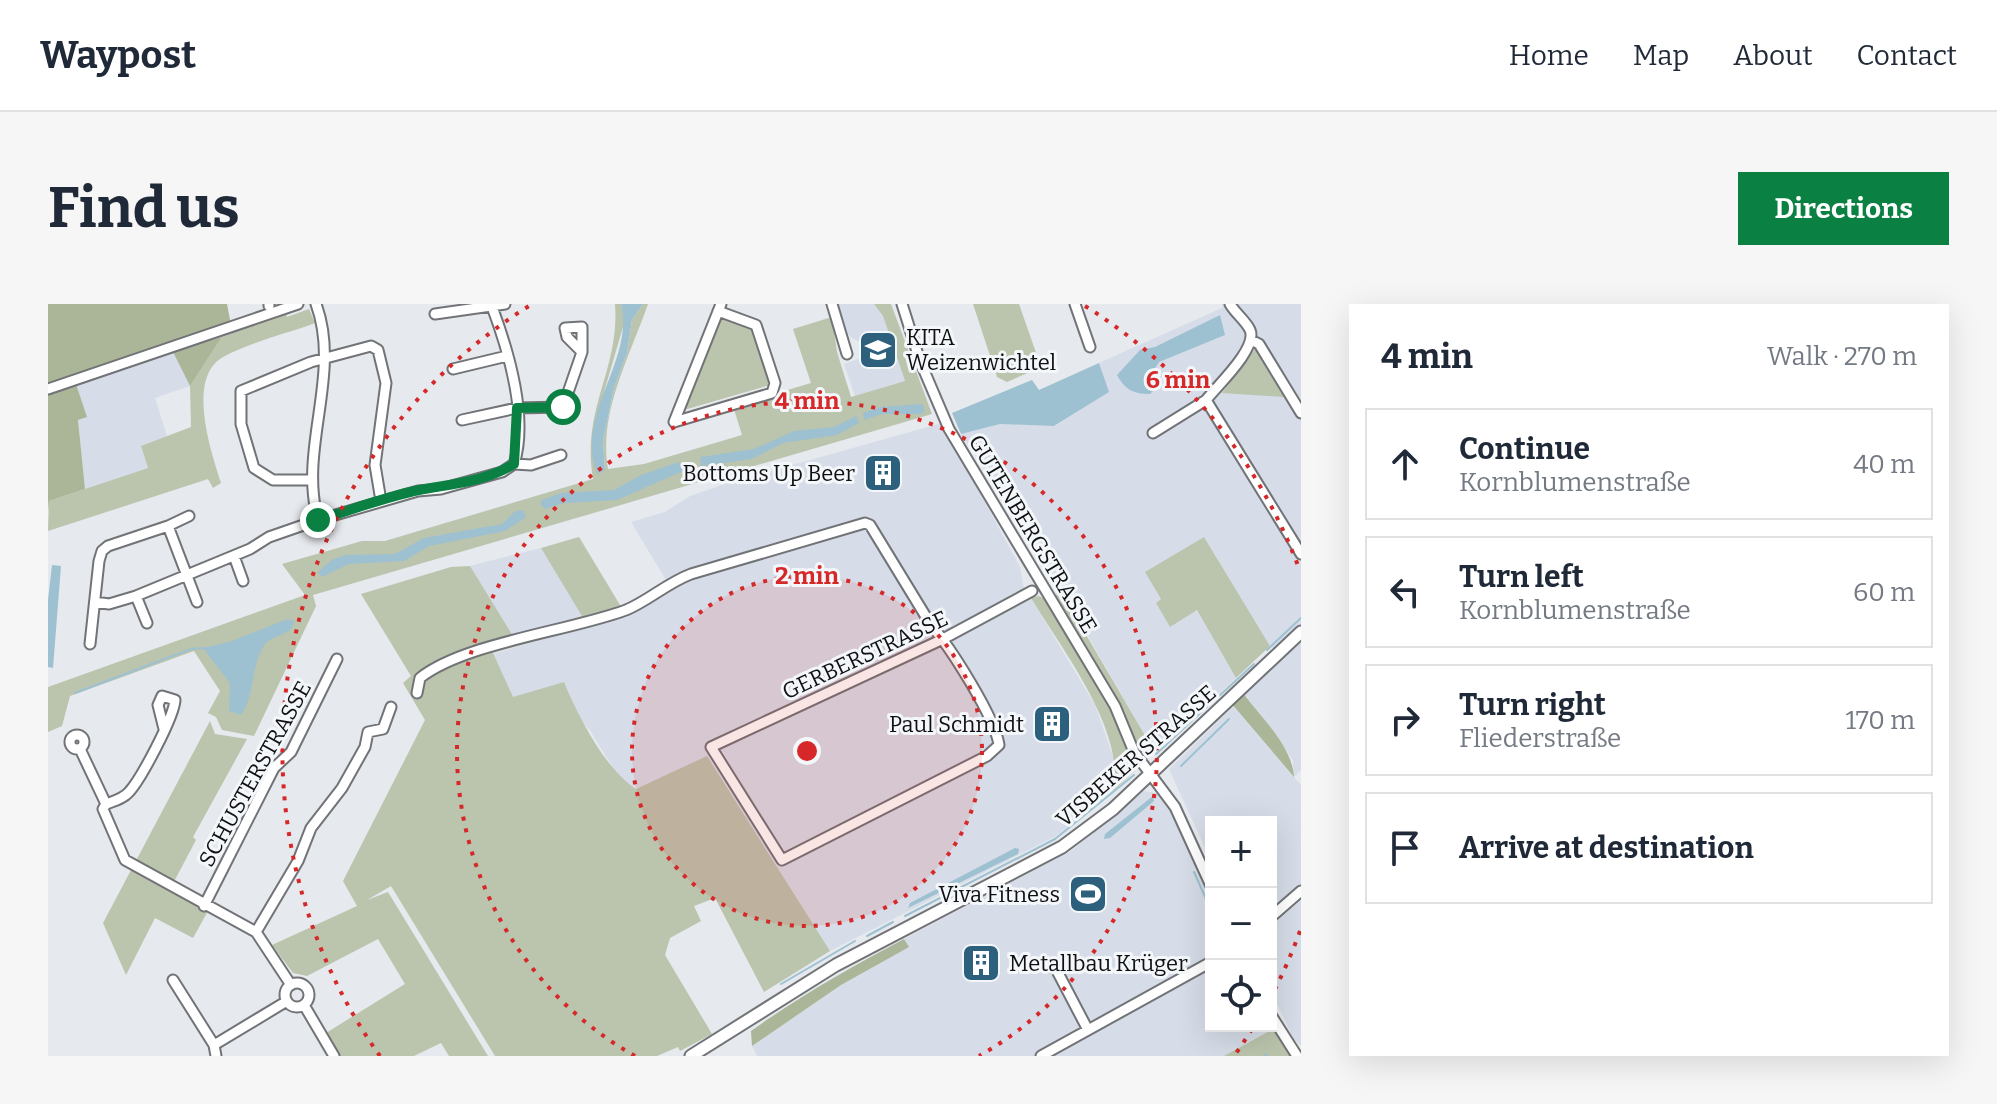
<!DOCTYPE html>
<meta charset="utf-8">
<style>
body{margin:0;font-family:Bitter,serif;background:#f6f6f7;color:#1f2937}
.controls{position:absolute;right:24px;bottom:24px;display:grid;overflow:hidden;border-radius:0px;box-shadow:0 8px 32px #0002}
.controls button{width:72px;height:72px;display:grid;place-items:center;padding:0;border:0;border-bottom:2px solid #e0e1e3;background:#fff;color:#1f2937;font:40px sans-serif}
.stop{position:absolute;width:24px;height:24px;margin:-18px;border:6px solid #0b8043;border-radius:50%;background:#fff}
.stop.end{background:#0b8043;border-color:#fff;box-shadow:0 2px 8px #0008}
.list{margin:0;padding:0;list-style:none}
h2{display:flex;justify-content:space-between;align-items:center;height:104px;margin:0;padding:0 32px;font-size:34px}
h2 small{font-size:26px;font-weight:400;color:#747a83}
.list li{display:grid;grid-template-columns:52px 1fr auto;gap:24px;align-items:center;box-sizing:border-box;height:112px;margin:0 16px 16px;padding:0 16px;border:2px solid #e0e1e3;border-radius:0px}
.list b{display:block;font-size:30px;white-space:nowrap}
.list p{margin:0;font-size:26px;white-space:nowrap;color:#747a83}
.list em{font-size:26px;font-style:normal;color:#747a83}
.icon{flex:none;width:44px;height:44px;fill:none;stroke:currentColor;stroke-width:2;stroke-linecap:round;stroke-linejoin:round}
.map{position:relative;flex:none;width:1253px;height:752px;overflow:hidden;border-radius:0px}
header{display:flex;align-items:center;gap:48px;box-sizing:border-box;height:112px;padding:0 40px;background:#fff;border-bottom:2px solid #e0e1e3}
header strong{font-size:38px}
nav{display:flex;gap:44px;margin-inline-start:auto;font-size:28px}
.intro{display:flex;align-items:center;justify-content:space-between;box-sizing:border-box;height:192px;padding:0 48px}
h1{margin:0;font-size:56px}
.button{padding:20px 36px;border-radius:0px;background:#0b8043;color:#fff;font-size:28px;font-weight:700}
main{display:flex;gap:48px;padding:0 48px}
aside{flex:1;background:#fff;border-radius:0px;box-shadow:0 8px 32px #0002}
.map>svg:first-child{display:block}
.built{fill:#d6dde8}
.green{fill:#bbc4ad}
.forest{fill:#aab697}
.water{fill:#9dc1d1}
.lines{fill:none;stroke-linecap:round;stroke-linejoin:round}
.stream{stroke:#9dc1d1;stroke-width:2}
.minor-casing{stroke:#717377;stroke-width:13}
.major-casing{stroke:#717377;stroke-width:15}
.minor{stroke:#fff;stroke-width:9}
.major{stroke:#fff;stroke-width:11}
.route{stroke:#0b8043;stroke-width:10}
.ring{fill:none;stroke:#d62828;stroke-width:4;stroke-dasharray:4 8}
.labels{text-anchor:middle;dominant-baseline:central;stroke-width:6;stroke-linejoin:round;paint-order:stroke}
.poi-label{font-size:22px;fill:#101012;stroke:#f4f7fa;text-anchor:end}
.street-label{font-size:22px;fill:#101012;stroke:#f4f7fa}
.centre{fill:#d62828;stroke:#f4f7fa;stroke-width:4}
.ring-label{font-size:24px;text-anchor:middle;font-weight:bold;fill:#d62828;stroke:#f4f7fa;stroke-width:6;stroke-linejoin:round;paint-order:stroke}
</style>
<header>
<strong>Waypost</strong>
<nav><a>Home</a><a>Map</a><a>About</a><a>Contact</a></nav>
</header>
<div class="intro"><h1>Find us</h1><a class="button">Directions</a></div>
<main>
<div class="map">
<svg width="1253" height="752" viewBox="0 0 1253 752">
<rect width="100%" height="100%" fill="#e6e9ed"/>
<!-- built -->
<path class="built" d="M790,0H826L835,12L857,77L807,92L796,60L816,53L811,38L801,32Z
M1174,0H1253V466L1246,473L1253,481V742L1245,734L1223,687V518H1163V557L1121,465L1186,402L1245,472V457L1232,436L1195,389L1238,352L1222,342L1156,233L1098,269L1113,295L1108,299L1122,322L1149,306L1188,374L1115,441L1102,440L1002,266L913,130L952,120L1007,122L1060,88L1051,59L1174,4Z
M125,48L142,82L107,94L119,132L93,143L100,164L37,185L30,115L38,113L28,80Z
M894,119L972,263L975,281L1047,401L1070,467L1065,487L1008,532L782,647L659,453L588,485L572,475L541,425L533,418L516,378L465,394L445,350L568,313L579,314L621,281L583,218L617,208L642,192L677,180Z
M493,244L535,312L465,332L422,262Z
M1096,487L1112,490L1125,506L1163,588V722L1223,721L1225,725L1176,752H709L704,742L793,681L860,643L856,635L1023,547Z"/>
<!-- green -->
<path class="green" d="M567,0H573L577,16L545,126L557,166L555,137L566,84L579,49L584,16L595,0H600C582,52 550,109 560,165L596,160L694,131L685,102L763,79L745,25L784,13L789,48L803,93L857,77L835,12L826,0H843L884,110L265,291L268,302L206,432L174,426L168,413L160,409L172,387L146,347L22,392L14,422L0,428V383L257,291L234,260L314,237H337L545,175C533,104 572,66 567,0Z
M925,0H971L993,63L959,78L949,73Z
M261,5L267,19C238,30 202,38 175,53C138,74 163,148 173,179L165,184L160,175L0,227L1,197L100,164L93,142L143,123L142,82L174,33L238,9L239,13Z
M677,14L702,19L722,81L636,106L672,16Z
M1207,45L1236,93L1174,89Z
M531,233L572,301L574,312L445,349L465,393L516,378C530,412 557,465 588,485L659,452L782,647L716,688L667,594L646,602L653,617L622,634L617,651L664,730L632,747L630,743L609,752H447L343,582L319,596L340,588L440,752H401L393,739L366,752H292L278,729L357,680L330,635L259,672L245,669L224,641L309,602L295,577L377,416L355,379L363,372L313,290L403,263L422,262L465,332L534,312L493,244Z
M1156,233L1222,342L1188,374L1149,306L1122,323L1108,299L1113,295L1097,268Z
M1009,281L1102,440L1115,441L1102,453L1091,445L1071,400L1008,293Z
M991,292L997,295L1074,421L1087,467L1065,487C1079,428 1013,344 983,294Z
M162,417L167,430L199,435L145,533L148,536L121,587L160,607L145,634L107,614L78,671L55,619Z
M1225,725L1242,752H1176Z"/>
<!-- forest -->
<path class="forest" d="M0,0H179L183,21L0,82Z
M174,33L142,82L125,48Z
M28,80L39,113L30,116L37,185L1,197L0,208V89Z
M1195,389C1213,414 1244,441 1246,473L1184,400Z
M856,635L861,643L793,681L704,742L703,727C752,692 803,663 856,635Z"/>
<!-- water -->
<path class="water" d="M573,0H595L584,16L579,49L566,84L555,137L557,166L549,170C526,111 587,57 573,0Z
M1172,11L1177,31L1111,58L1104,69L1108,84L1102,90C1086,90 1077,86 1069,71L1092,46L1107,43Z
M1051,59L1061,88L1006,122L952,120L913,130L904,109L984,76L991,86Z
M874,100L877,106L874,110H834L816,116L815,109L832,103Z
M808,112L811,119L789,131L735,139L704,155L653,162L652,153L706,145L746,127L786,123Z
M631,158L635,167L569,196L516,199L497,205L493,201V196L514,189L566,186L593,171Z
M475,206L478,213L457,227L381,242L356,257L301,260L274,273L270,268L284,256L297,251L347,250L376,234L454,220L466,208Z
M4,261L13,262L5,364L0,363V296Z
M240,315L246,317L244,324C237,332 223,332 217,340C202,361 208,390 193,411L181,407L182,379L155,344L184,337Z
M1105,492L1106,497L1062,534L1056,535L1057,530Z
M967,544L971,545L970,550L860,604L862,599Z"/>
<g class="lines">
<!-- stream -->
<path class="stream" d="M1219,346L1253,314
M27,389L143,345L155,344
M1171,392L1206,360
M1108,450L1163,399
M1133,462L1181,415
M1146,568L1163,606
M857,612L1007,535L1086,471
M819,632L845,618
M733,680L807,637
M1216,752L1219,750"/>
<defs>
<path id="minor" d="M221,0V2
M268,0C294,71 250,144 270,216
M443,0C460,45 481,112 466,160
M784,0L799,50
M854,0L872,57L901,125L1067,402L1086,448L1127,503L1163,582
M1027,0L1042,43
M1182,0C1187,9 1198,17 1202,26C1210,44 1169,82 1158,96L1253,250
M387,10L457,0
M1203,36L1211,40L1253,109
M405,65L459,52
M0,85L250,0
M414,116L469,104L515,103L534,48V23L517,24L519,33L534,48
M626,118L724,89L727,79L708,21L670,7
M626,118L673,0
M1105,129L1158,96
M466,160L483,161L513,151
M263,176H225L206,164L193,120V87L263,58L323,42L330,46L338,79L327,161L333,197
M120,222L141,212
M186,252L195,277
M88,292L99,319
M47,298L61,300L88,292L202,245L221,233L270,216L370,187L393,185L454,168L466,160
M42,340L51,257L54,247L60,242L120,222L149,298
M369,389L372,374C416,339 522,327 578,306C600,297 619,279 643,270L817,219L822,221L883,321C902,343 947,413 951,441L939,452L734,556L663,443L895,335L984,287
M22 438a7 7 0 1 1 14 0a7 7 0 1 1-14 0Z
M32,445L58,500L55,505L77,556L208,628L243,681
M58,500C66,497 75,495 81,488C93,475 126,413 127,396L114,392L110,401L116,425
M156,602L226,464L243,448L289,355
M1223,613L1253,587
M208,628L250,557L263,524L294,484L317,443L320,428L335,425L343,403
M996,660L1008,665L1040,726
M125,676L166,741L168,752
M237 691a12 12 0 1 1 24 0a12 12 0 1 1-24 0Z
M256,701L286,752
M1223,711L1249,752
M166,741L239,697
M993,752L1163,658"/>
<path id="major" d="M643,752L788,661L1014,543L1065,505L1253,328"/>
</defs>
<!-- minor casing -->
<use href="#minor" class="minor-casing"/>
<!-- major casing -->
<use href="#major" class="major-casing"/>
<!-- minor -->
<use href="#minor" class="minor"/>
<!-- major -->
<use href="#major" class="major"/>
</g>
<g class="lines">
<!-- route -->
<path class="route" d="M270,216C303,206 337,193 371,186C403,180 437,178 466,160L469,104L515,103"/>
</g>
<!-- distance rings -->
<circle cx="759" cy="447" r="175" fill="#d62828" fill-opacity=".12"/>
<g class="ring">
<circle cx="759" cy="447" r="175"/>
<path d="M587 752A350 350 0 1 1 931 752"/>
<path d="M1252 627A525 525 0 0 1 1225 689M1204 725A525 525 0 0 1 1186 752M332 752A525 525 0 0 1 481 2M1037 2A525 525 0 0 1 1252 267"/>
</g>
<!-- icons -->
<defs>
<symbol id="school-square" viewBox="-11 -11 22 22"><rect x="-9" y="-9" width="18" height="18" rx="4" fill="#2c607c" stroke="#f4f7fa"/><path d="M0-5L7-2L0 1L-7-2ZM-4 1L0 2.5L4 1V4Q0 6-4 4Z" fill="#fff"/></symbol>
<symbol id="building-square" viewBox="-11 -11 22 22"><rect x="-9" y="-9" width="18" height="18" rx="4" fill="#2c607c" stroke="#f4f7fa"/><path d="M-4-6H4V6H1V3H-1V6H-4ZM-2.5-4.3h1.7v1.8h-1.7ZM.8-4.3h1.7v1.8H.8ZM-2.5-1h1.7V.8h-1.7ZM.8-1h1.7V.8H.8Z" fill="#fff"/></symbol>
<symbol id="stadium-square" viewBox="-11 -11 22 22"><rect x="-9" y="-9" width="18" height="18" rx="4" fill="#2c607c" stroke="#f4f7fa"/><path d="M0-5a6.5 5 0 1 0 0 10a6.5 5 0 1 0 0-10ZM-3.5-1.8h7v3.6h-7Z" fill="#fff"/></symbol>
</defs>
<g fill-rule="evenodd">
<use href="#school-square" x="808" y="24" width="44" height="44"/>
<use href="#building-square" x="813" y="147" width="44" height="44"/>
<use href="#building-square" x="982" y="398" width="44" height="44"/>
<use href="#stadium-square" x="1018" y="568" width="44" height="44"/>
<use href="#building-square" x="911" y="637" width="44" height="44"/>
</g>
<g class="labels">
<!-- poi labels -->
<g class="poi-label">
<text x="858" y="33" text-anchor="start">KITA<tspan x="858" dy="25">Weizenwichtel</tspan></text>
<text x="807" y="169">Bottoms Up Beer</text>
<text x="976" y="420">Paul Schmidt</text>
<text x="1012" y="590">Viva Fitness</text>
<text x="961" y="659" text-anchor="start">Metallbau Krüger</text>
</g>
<!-- street labels -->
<g class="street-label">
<text transform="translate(985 230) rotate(59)">GUTENBERGSTRASSE</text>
<text transform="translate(817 351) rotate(-25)">GERBERSTRASSE</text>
<text transform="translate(1088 452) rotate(-41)">VISBEKER STRASSE</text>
<text transform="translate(207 470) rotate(-61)">SCHUSTERSTRASSE</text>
</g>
</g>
<circle cx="759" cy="447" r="12" class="centre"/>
<g class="ring-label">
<text x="1130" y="84">6 min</text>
<text x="759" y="105">4 min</text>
<text x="759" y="280">2 min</text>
</g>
</svg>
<div class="controls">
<button>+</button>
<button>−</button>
<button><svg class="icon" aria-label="locate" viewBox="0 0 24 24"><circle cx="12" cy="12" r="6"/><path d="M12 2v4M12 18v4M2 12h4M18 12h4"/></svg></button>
</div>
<div class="stop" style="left:515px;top:103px"></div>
<div class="stop end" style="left:270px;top:216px"></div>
</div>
<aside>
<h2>4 min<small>Walk · 270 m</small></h2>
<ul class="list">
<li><svg class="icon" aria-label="ahead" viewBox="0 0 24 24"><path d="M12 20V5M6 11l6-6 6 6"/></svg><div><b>Continue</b><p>Kornblumenstraße</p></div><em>40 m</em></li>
<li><svg class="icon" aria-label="left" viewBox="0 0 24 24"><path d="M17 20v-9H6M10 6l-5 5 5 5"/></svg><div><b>Turn left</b><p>Kornblumenstraße</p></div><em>60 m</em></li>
<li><svg class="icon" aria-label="right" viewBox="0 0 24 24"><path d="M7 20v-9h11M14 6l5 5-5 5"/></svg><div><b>Turn right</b><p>Fliederstraße</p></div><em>170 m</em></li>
<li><svg class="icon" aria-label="arrive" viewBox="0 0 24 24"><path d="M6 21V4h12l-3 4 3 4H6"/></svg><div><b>Arrive at destination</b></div></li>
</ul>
</aside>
</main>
